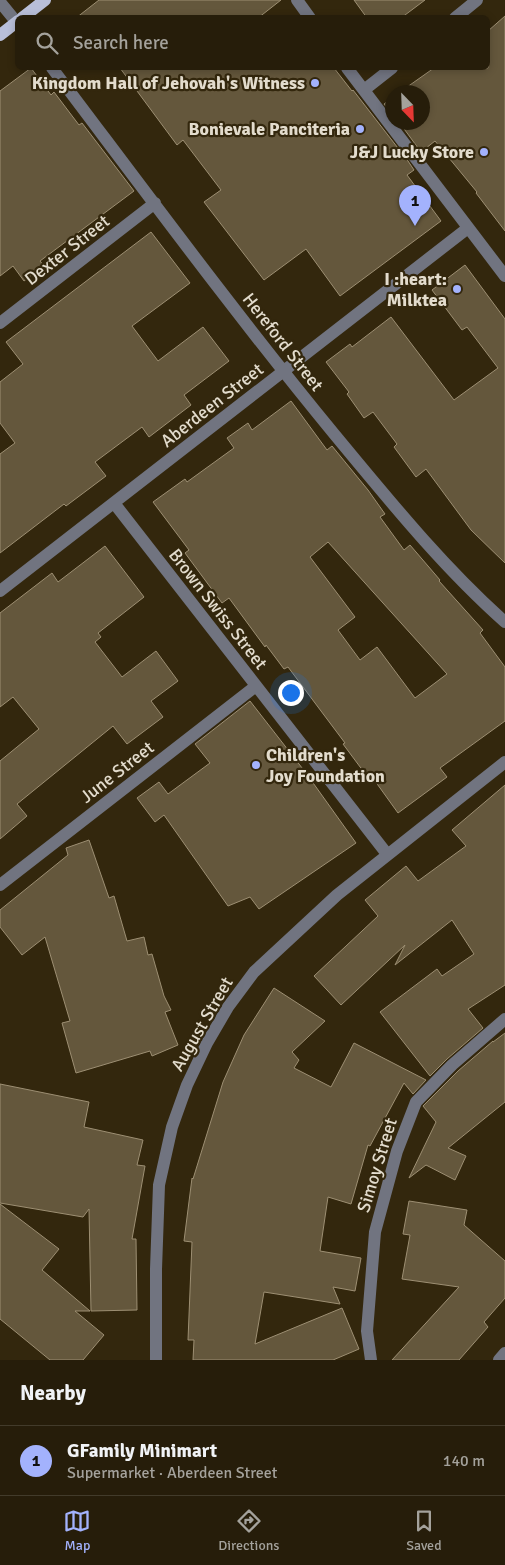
<!DOCTYPE html>
<meta charset="utf-8">
<style>
body{margin:0;font-family:Signika,sans-serif;background:#322a18;color:#f1f3f6}
.compass{position:absolute;left:385px;top:85px;width:45px;height:45px;border-radius:50%;background:#261d0a;box-shadow:0 2px 8px #0003;rotate:157deg}
.you{position:absolute;left:290px;top:692px;width:18px;height:18px;margin:-12px;border:4px solid #fff;border-radius:50%;background:#1a73e8;box-shadow:0 0 0 8px #1a73e833}
.badge{display:grid;place-items:center;width:32px;height:32px;border-radius:50%;background:#a3b2fd;color:#111;font-size:16px;font-weight:700}
.pin{position:absolute;translate:-50% -41px;filter:drop-shadow(0 1px 2px #0008)}
.pin::after{content:'';position:absolute;top:26px;width:18px;height:15px;background:inherit;clip-path:polygon(0 0,100% 0,50% 100%)}
.list{margin:0;padding:0;list-style:none}
h2{display:flex;justify-content:space-between;align-items:center;height:65px;margin:0;padding:0 20px;font-size:21px}
h2 small{font-size:16px;font-weight:400;color:#a4a29c}
.list li{display:grid;grid-template-columns:32px 1fr auto;gap:15px;align-items:center;box-sizing:border-box;height:70px;padding:0 20px;border-top:1px solid #423b2b}
.list b{display:block;font-size:19px;white-space:nowrap}
.list p{margin:0;font-size:16px;white-space:nowrap;color:#a4a29c}
.list em{font-size:16px;font-style:normal;color:#a4a29c}
.icon{flex:none;width:28px;height:28px;fill:none;stroke:currentColor;stroke-width:2;stroke-linecap:round;stroke-linejoin:round}
.map{position:relative;flex:none;width:505px;height:1360px;overflow:hidden}
.search{position:absolute;background:#261d0a;box-shadow:0 2px 8px #0003;left:15px;right:15px;top:15px;height:55px;display:flex;align-items:center;gap:12px;box-sizing:border-box;padding:0 18px;border-radius:8px;color:#a4a29c;font-size:19px}
.sheet{height:135px;background:#261d0a}
nav{display:flex;justify-content:space-around;align-items:center;box-sizing:border-box;height:70px;border-top:1px solid #423b2b;background:#261d0a;font-size:14px;color:#a4a29c}
nav a{display:grid;justify-items:center;gap:2px}
nav .on{color:#a3b2fd}
.map>svg:first-child{display:block}
.building{fill:#64573c;stroke:#9d8f73;fill-rule:evenodd}
.lines{fill:none;stroke-linecap:round;stroke-linejoin:round}
.minor{stroke:#717480;stroke-width:12}
.major{stroke:#b9bfd9;stroke-width:12}
.poi-dot{fill:#a3b2fd;stroke:#33270d;stroke-width:2}
.labels{text-anchor:middle;dominant-baseline:central;stroke-width:4.5;stroke-linejoin:round;paint-order:stroke}
.poi-label{font-size:18px;font-weight:bold;fill:#e3dccd;stroke:#33270d;text-anchor:end}
.street-label{font-size:18px;fill:#e3dccd;stroke:#33270d}
</style>
<div class="map">
<svg width="505" height="1360" viewBox="0 0 505 1360">
<rect width="100%" height="100%" fill="#33270d"/>
<!-- building -->
<path class="building" d="M99,0H281L258,18H76Z
M354,0H425L401,18H367Z
M505,16V231L476,193L477,192L435,141L421,152L399,122H422V92H400L434,68H488V31Z
M31,68L51,95L54,92L79,125L82,123L134,191L40,261L44,266L24,281L13,266L0,276V91Z
M120,68H334L352,91L353,90L408,161L414,170L407,175L441,221L340,296L306,249L264,280L204,202L221,190L183,140L177,145Z
M392,98V114L384,104Z
M151,232L190,283L132,326L158,361L203,327L229,361L184,395L191,405L149,437L142,427L95,462L106,476L66,506L64,504L0,553V454L15,443L0,423V382L23,364L6,342Z
M465,265L505,319V563L471,530L426,469L416,477L394,447L397,444L373,412L364,418L347,394L349,392L326,362L350,344L352,347L391,317L454,400L498,368L467,327L462,330L432,290Z
M291,401L327,450L332,446L368,490L385,514L380,517L404,550L410,545L440,580L439,581L483,630L480,633L505,667V721L440,768L447,777L398,813L375,781L372,783L343,744L345,743L288,667L284,669L266,645L265,647L229,598L222,603L185,553L189,550L153,502L185,479L187,482L234,448L227,438L248,423L252,430ZM328,542L447,674L415,698L377,647L360,660L338,630L355,617L310,557Z
M105,546L144,597L98,633L101,637L95,642L122,677L156,651L178,681L151,701L163,717L127,744L113,726L17,804L27,816L0,839V761L39,729L13,697L0,707V613L52,573L58,582Z
M250,701L306,773L356,843L259,909L250,897L228,906L164,815L155,822L137,798L159,782L168,794L210,763L195,744Z
M505,785V985L468,1009L483,1028L447,1059L430,1076L380,1012L437,969L442,976L474,954L452,920L395,965L405,945L341,1005L314,976L378,916L365,900L406,866L418,881L466,846L452,830Z
M89,840L109,898L114,896L127,941L144,937L148,955L152,954L164,996L171,1010L165,1012L178,1045L152,1056L150,1051L76,1073L62,1023L70,1021L45,937L22,955L0,927V910L68,855L66,848Z
M274,988L325,1021L292,1052L299,1060L294,1068L331,1087L354,1043L426,1080L413,1094L404,1083L370,1146L368,1145L351,1204L328,1197L320,1251L361,1258L355,1291L333,1287L340,1304L264,1292L255,1344L342,1308L359,1349L333,1360H193L194,1340H188L192,1242L184,1241L192,1178L193,1179L223,1082L244,1035Z
M505,1033V1102L448,1148L466,1156L455,1180L426,1165L409,1178L436,1122L423,1106L458,1071L493,1041V1042Z
M0,1084L89,1102L84,1127L143,1140L137,1165L145,1166L132,1239H136L137,1310L91,1311L89,1209L83,1217L0,1203Z
M409,1201L467,1210L464,1225L505,1261V1298L484,1322L488,1327L459,1360H392L459,1287L402,1279L410,1235L403,1234Z
M0,1204L59,1249L42,1270L90,1311H75L104,1335L83,1360H50L0,1319Z"/>
<g class="lines">
<!-- minor -->
<path class="minor" d="M297,0L310,18
M0,2L18,24
M455,18L477,0
M52,68C145,191 237,316 335,435C389,500 442,566 505,622
M347,68L505,276
M364,90L392,68
M0,323L155,203
M114,503L387,854
M0,591L468,228
M0,885L256,686
M156,1360V1269L159,1185L172,1127L187,1085L207,1043L228,1007L254,972L337,895L505,762
M371,1360L367,1331L375,1232L397,1151L416,1102L452,1065L505,1019
M499,1360L505,1353"/>
<!-- major -->
<path class="major" d="M22,18L45,0
M0,35L18,21"/>
</g>
<!-- markers -->
<g class="poi-dot">
<circle cx="315" cy="83" r="5"/>
<circle cx="360" cy="129" r="5"/>
<circle cx="484" cy="152" r="5"/>
<circle cx="457" cy="289" r="5"/>
<circle cx="256" cy="765" r="5"/>
</g>
<g class="labels">
<!-- poi labels -->
<g class="poi-label">
<text x="305" y="83">Kingdom Hall of Jehovah's Witness</text>
<text x="350" y="129">Bonievale Panciteria</text>
<text x="474" y="152">J&amp;J Lucky Store</text>
<text x="447" y="279">I :heart:<tspan x="447" dy="21">Milktea</tspan></text>
<text x="266" y="755" text-anchor="start">Children's<tspan x="266" dy="21">Joy Foundation</tspan></text>
</g>
<!-- street labels -->
<g class="street-label">
<text transform="translate(67 250) rotate(-38)">Dexter Street</text>
<text transform="translate(283 342) rotate(52)">Hereford Street</text>
<text transform="translate(212 405) rotate(-38)">Aberdeen Street</text>
<text transform="translate(218 609) rotate(52)">Brown Swiss Street</text>
<text transform="translate(117 772) rotate(-38)">June Street</text>
<text transform="translate(202 1024) rotate(-60)">August Street</text>
<text transform="translate(377 1165) rotate(-73)">Simoy Street</text>
</g>
</g>
</svg>
<svg class="compass" viewBox="-18 -18 36 36"><path d="M0-13l5 13h-10z" fill="#e53935"/><path d="M0 13l5-13h-10z" fill="#a4a29c"/></svg>
<div class="you"></div>
<div class="pin badge" style="left:415px;top:226px">1</div>
<div class="search"><svg class="icon" aria-label="search" viewBox="0 0 24 24"><circle cx="10" cy="10" r="6"/><path d="M15 15l6 6"/></svg>Search here</div>
</div>
<section class="sheet">
<h2>Nearby<small></small></h2>
<ul class="list">
<li><span class="badge">1</span><div><b>GFamily Minimart</b><p>Supermarket · Aberdeen Street</p></div><em>140 m</em></li>
</ul>
</section>
<nav>
<a class="on"><svg class="icon" aria-label="map" viewBox="0 0 24 24"><path d="M3 6l6-2 6 2 6-2v14l-6 2-6-2-6 2zM9 4v14M15 6v14"/></svg>Map</a>
<a><svg class="icon" aria-label="directions" viewBox="0 0 24 24"><path d="M12 3l9 9-9 9-9-9zM9 14v-3h6M13 9l2 2-2 2"/></svg>Directions</a>
<a><svg class="icon" aria-label="saved" viewBox="0 0 24 24"><path d="M7 4h10v16l-5-4-5 4z"/></svg>Saved</a>
</nav>
